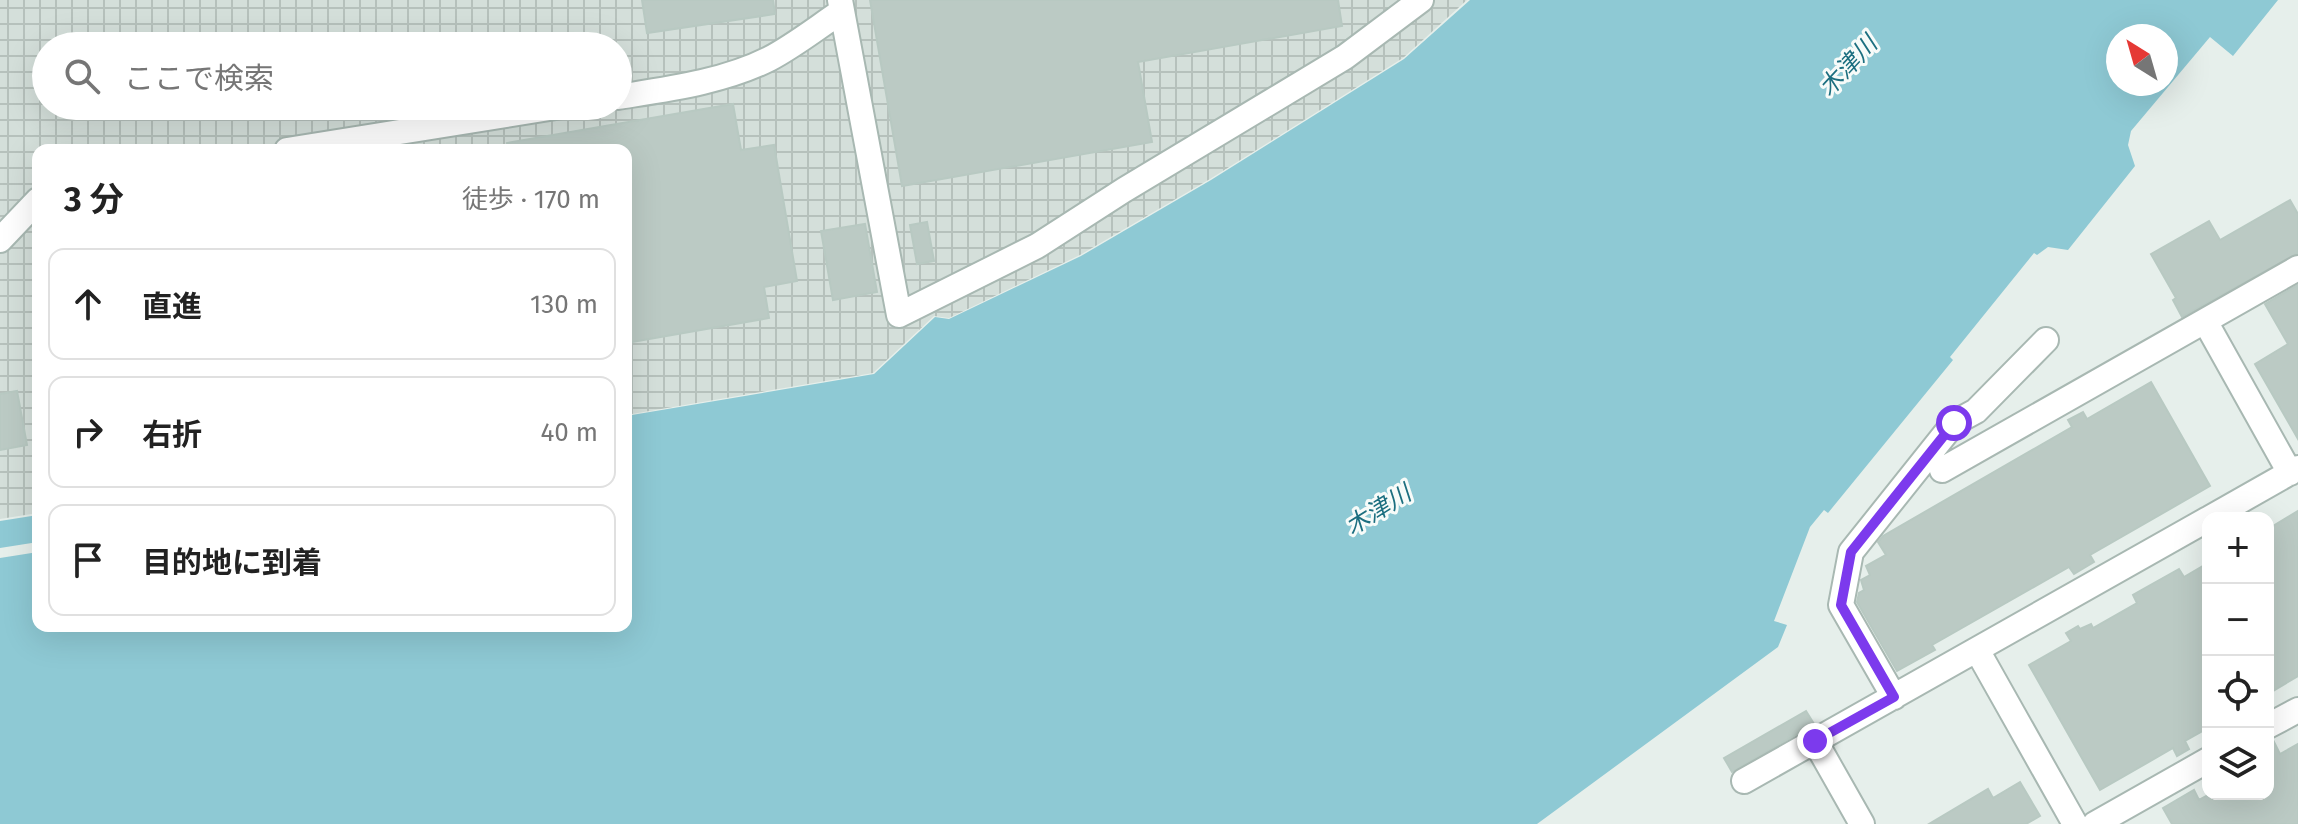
<!DOCTYPE html>
<html lang="ja">
<meta charset="utf-8">
<style>
body{margin:0;font-family:"Fira Sans","Noto Sans JP",sans-serif;background:#f6f6f6;color:#222}
.controls{position:absolute;right:24px;bottom:24px;display:grid;overflow:hidden;border-radius:16px;box-shadow:0 8px 32px #0002}
.controls button{width:72px;height:72px;display:grid;place-items:center;padding:0;border:0;border-bottom:2px solid #e0e0e0;background:#fff;color:#222;font:40px sans-serif}
.compass{position:absolute;left:2106px;top:24px;width:72px;height:72px;border-radius:50%;background:#fff;box-shadow:0 8px 32px #0002;rotate:323deg}
.stop{position:absolute;width:24px;height:24px;margin:-18px;border:6px solid #7c3aed;border-radius:50%;background:#fff}
.stop.end{background:#7c3aed;border-color:#fff;box-shadow:0 2px 8px #0008}
.list{margin:0;padding:0;list-style:none}
h2{display:flex;justify-content:space-between;align-items:center;height:104px;margin:0;padding:0 32px;font-size:34px}
h2 small{font-size:26px;font-weight:400;color:#767676}
.list li{display:grid;grid-template-columns:52px 1fr auto;gap:24px;align-items:center;box-sizing:border-box;height:112px;margin:0 16px 16px;padding:0 16px;border:2px solid #e0e0e0;border-radius:16px}
.list b{display:block;font-size:30px;white-space:nowrap}
.list em{font-size:26px;font-style:normal;color:#767676}
.icon{flex:none;width:44px;height:44px;fill:none;stroke:currentColor;stroke-width:2;stroke-linecap:round;stroke-linejoin:round}
.map{position:relative;flex:none;width:2298px;height:824px;overflow:hidden}
.search{position:absolute;background:#fff;box-shadow:0 8px 32px #0002;left:32px;top:32px;width:600px;height:88px;display:flex;align-items:center;gap:20px;box-sizing:border-box;padding:0 28px;border-radius:44px;color:#767676;font-size:30px}
.panel{position:absolute;background:#fff;box-shadow:0 8px 32px #0002;left:32px;top:144px;width:600px;height:488px;border-radius:16px}
.map>svg:first-child{display:block}
.industrial{fill:url(#industrial-grid);fill-rule:evenodd}
.water{fill:#8ec9d4;fill-rule:evenodd}
.pier{fill:#e6efeb}
.building{fill:#bbcac4;stroke:#b8c9c2;stroke-width:2}
.lines{fill:none;stroke-linecap:round;stroke-linejoin:round}
.minor-casing{stroke:#a8b8b2;stroke-width:28}
.minor{stroke:#fff;stroke-width:24}
.route{stroke:#7c3aed;stroke-width:10}
.labels{text-anchor:middle;dominant-baseline:central;stroke-width:6;stroke-linejoin:round;paint-order:stroke}
.water-label{font-size:24px;font-style:italic;fill:#1c6f80;stroke:#f7fbf9}
</style>
<div class="map">
<svg width="2298" height="824" viewBox="0 0 2298 824">
<defs>
<pattern id="industrial-grid" width="8" height="8" patternUnits="userSpaceOnUse" patternTransform="scale(2)"><rect width="8" height="8" fill="#d4dfda"/><path d="M0 4h8M4 0v8" fill="none" stroke="#b6c1bc"/></pattern>
</defs>
<rect width="100%" height="100%" fill="#e6efeb"/>
<!-- industrial -->
<path class="industrial" d="M0,0H1467L1403,58L1210,179L1080,255L949,318L934,316L873,373L626,415V150H38V513L0,519ZM46,46H618V106H46Z"/>
<!-- water -->
<path class="water" d="M1470,0H2278L2233,56L2210,37L2131,131L2128,145L2135,166L2068,250L2048,247L2037,255L2034,253L1950,357L1953,360L1828,513L1824,510L1810,527L1774,621L1787,625L1778,647L1537,824H0V521L38,515V626H626V416L874,374L935,317L949,319L1081,256L1211,180L1404,59ZM2118,36H2166V84H2118Z"/>
<!-- pier -->
<path class="pier" d="M38,542V552L0,558V548Z"/>
<!-- building -->
<path class="building" d="M642,0H773L775,14L647,33Z
M870,0H1338L1342,26L1138,62L1152,142L902,186Z
M733,104L741,150L774,145L797,281L764,287L769,318L626,343V150H508L507,143Z
M2290,200L2298,214V253L2182,317L2173,300L2176,298L2151,254L2209,221L2220,240Z
M927,222L934,261L917,264L910,225Z
M865,224L877,292L833,300L821,231Z
M2298,285V439L2255,364L2288,344L2265,304Z
M2151,382L2210,486L2090,555L2094,562L2074,574L2069,567L1932,645L1935,650L1897,671L1857,602L1859,593L1864,590L1861,580L1870,575L1866,566L1886,555L1878,542L1883,536L2072,427L2068,420L2083,412L2087,419Z
M17,391L27,445L0,450V394Z
M2298,511V676L2268,694V529Z
M2208,563V728L2185,741L2189,749L2177,756L2173,748L2100,790L2029,665L2071,641L2066,633L2078,626L2080,629L2091,624L2093,628L2137,603L2133,595L2145,588L2179,569L2184,577Z
M1806,711L1814,724L1732,772L1724,758Z
M2273,740L2280,754L2298,744V824H2172L2163,808L2194,790L2199,800L2210,794H2268V741Z
M2020,782L2040,816L2026,824H1929L1988,789L1993,798Z"/>
<g class="lines">
<defs>
<path id="minor" d="M840,0L899,315L1037,246L1124,190L1345,57L1421,0
M618,97C668,89 723,82 769,59C794,46 818,27 842,11
M287,150L562,106
M0,240L38,200
M2205,321L2290,473
M1942,470L2298,268
M2210,518L2298,468
M1977,650L2075,824
M1894,697L1841,605L1851,552L1954,423L1976,411L2046,340
M2268,726L2298,710
M1815,741L1862,824
M1744,781L2208,519
M2095,824L2208,760"/>
</defs>
<!-- minor casing -->
<use href="#minor" class="minor-casing"/>
<!-- minor -->
<use href="#minor" class="minor"/>
</g>
<g class="lines">
<!-- route -->
<path class="route" d="M1815,741L1894,697L1841,605L1851,552L1954,423"/>
</g>
<g class="labels">
<!-- water labels -->
<g class="water-label">
<text transform="translate(1848 66) rotate(-47)">木津川</text>
<text transform="translate(1378 510) rotate(-32)">木津川</text>
</g>
</g>
</svg>
<div class="controls">
<button>+</button>
<button>−</button>
<button><svg class="icon" aria-label="locate" viewBox="0 0 24 24"><circle cx="12" cy="12" r="6"/><path d="M12 2v4M12 18v4M2 12h4M18 12h4"/></svg></button>
<button><svg class="icon" aria-label="layers" viewBox="0 0 24 24"><path d="M12 4l9 5-9 5-9-5zM3 14l9 5 9-5"/></svg></button>
</div>
<svg class="compass" viewBox="-18 -18 36 36"><path d="M0-13l5 13h-10z" fill="#e53935"/><path d="M0 13l5-13h-10z" fill="#767676"/></svg>
<div class="stop" style="left:1954px;top:423px"></div>
<div class="stop end" style="left:1815px;top:741px"></div>
<div class="search"><svg class="icon" aria-label="search" viewBox="0 0 24 24"><circle cx="10" cy="10" r="6"/><path d="M15 15l6 6"/></svg>ここで検索</div>
<section class="panel">
<h2>3 分<small>徒歩 · 170 m</small></h2>
<ul class="list">
<li><svg class="icon" aria-label="ahead" viewBox="0 0 24 24"><path d="M12 20V5M6 11l6-6 6 6"/></svg><div><b>直進</b></div><em>130 m</em></li>
<li><svg class="icon" aria-label="right" viewBox="0 0 24 24"><path d="M7 20v-9h11M14 6l5 5-5 5"/></svg><div><b>右折</b></div><em>40 m</em></li>
<li><svg class="icon" aria-label="arrive" viewBox="0 0 24 24"><path d="M6 21V4h12l-3 4 3 4H6"/></svg><div><b>目的地に到着</b></div></li>
</ul>
</section>
</div>
